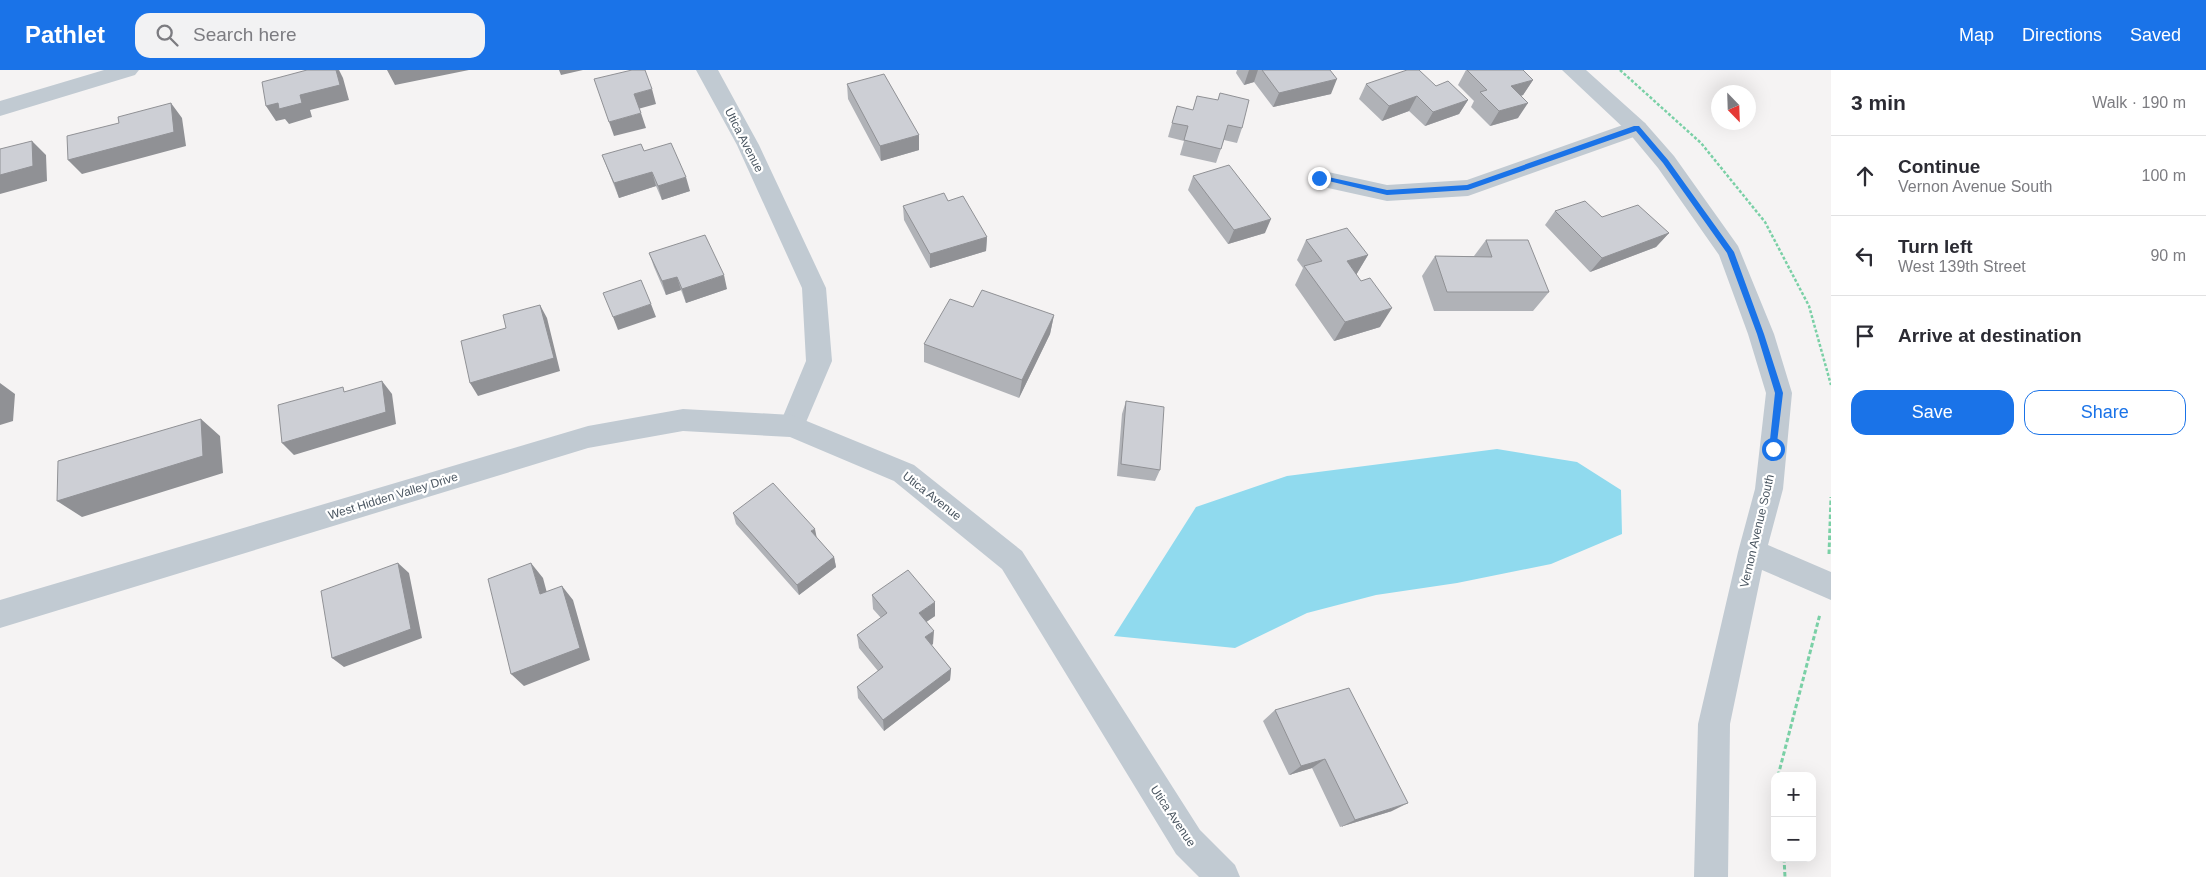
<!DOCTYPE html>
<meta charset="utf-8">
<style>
body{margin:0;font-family:Helvetica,sans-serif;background:#f2f2f3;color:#2b2b33}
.controls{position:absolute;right:15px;bottom:15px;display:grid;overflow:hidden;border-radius:10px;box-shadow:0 5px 20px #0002}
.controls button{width:45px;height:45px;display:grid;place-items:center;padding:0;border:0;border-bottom:1px solid #e1e1e2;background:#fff;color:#2b2b33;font:25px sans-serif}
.compass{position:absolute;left:1711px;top:15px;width:45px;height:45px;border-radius:50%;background:#fff;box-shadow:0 5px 20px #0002;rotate:157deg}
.stop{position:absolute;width:15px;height:15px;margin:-11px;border:4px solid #1a73e8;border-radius:50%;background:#fff}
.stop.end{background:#1a73e8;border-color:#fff;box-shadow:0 1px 5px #0008}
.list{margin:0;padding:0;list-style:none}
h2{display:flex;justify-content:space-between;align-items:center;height:65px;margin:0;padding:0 20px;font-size:21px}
h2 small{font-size:16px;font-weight:400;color:#7c7c81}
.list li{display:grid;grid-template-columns:32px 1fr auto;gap:15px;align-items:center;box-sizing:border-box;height:80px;padding:0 20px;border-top:1px solid #e1e1e2}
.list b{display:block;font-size:19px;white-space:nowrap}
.list p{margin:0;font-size:16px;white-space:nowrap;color:#7c7c81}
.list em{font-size:16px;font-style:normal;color:#7c7c81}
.actions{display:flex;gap:10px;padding:15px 20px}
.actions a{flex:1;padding:11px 0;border:1px solid #1a73e8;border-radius:15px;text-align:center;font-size:18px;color:#1a73e8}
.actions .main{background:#1a73e8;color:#fff}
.icon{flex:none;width:28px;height:28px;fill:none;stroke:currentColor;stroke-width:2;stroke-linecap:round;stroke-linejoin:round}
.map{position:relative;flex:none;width:1831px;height:807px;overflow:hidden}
header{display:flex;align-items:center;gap:30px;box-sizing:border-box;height:70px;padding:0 25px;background:#1a73e8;color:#fff}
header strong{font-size:24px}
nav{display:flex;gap:28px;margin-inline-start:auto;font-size:18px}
.search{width:350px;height:45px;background:#f2f2f3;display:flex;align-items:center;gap:12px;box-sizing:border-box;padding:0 18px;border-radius:15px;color:#7c7c81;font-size:19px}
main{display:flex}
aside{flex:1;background:#fff}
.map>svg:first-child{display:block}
.water{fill:#90daee}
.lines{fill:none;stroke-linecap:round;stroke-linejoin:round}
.path-far1{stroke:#7ad0a6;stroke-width:2.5;stroke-dasharray:3 2;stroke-linecap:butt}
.path{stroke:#7ad0a6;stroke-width:3;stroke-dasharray:4.5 2.5;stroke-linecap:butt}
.minor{fill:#c1cad2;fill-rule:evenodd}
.tertiary{fill:#c1cad2;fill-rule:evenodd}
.wall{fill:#b0b2b7}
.shaded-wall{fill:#909195}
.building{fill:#cdcfd5;stroke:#909195}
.route{fill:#1a73e8}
.labels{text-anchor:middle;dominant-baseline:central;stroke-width:4.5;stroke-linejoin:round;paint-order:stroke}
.street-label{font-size:12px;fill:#4a5661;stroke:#fff}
</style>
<header>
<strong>Pathlet</strong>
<div class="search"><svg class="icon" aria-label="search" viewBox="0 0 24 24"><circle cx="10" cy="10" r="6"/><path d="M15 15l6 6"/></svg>Search here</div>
<nav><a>Map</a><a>Directions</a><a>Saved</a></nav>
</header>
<main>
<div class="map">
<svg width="1831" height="807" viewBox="0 0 1831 807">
<rect width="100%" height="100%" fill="#f5f3f3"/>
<!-- water -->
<path class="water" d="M1497,379L1577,392L1621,420L1622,464L1551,494L1457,513L1376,525L1307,543L1235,578L1114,566L1196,437L1287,406Z"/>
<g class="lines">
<!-- path-far1 -->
<path class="path-far1" d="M1620,0L1701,73L1765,152L1809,236L1831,315"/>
<!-- path -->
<path class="path" d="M1829,484L1831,427
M1778,706L1820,544
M1784,788L1785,807"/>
<!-- minor -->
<path class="minor" d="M104,0H139L135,5L0,46V31Z
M696,0H718L759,75L826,218L832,291L801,364L792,367L783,364L779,356L806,291L802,218L737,75Z
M1637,50L1645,53L1648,58L1645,63L1468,126L1387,131L1319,116L1311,114L1308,108L1311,102L1319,100L1387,115L1467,110Z"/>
<!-- tertiary -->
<path class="tertiary" d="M1562,0H1586L1645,53L1674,86L1738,176L1774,264L1792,323L1783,419L1768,475L1831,502V530L1762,500L1730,654L1728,807H1694L1698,654L1738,482L1755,419L1766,323L1748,264L1719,185L1658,98L1629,63Z
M683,339L792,345L914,395L1022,481L1200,760L1235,795L1240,807H1199L1176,784L1002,499L894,411L790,367L683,361L588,378L0,558V530L588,356Z"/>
</g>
<!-- wall -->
<path class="wall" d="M1237,0H1330L1331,24L1273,37L1254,12L1244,15L1236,3Z
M1466,0L1533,10L1523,25L1521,26L1518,48L1490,56L1471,37L1474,31L1458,15Z
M847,14L919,65V80L881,91L848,29Z
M1366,14L1436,16L1468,30L1459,44L1425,56L1409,41L1382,51L1359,29Z
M1177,36L1242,58L1237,73L1224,70L1216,93L1180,85L1184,71L1168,67Z
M644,81L690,121L662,130L656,116L619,128L602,85Z
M1193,106L1265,163L1228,174L1188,120Z
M948,131L987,167L986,181L930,198L904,150L903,136Z
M1555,141L1602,147L1669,163L1656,177L1590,202L1545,155Z
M1306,170L1368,185L1356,205L1361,211L1380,257L1334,271L1295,215L1303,198L1297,190Z
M1486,170L1549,222L1533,241H1434L1422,206L1435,186H1474Z
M649,183L727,219L686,233L681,220L666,225L654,197Z
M973,237L1054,245L1050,264L1019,328L924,292V274Z
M1126,331L1160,400L1155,411L1117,406L1122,344Z
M733,443L816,467L834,487L836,497L799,525L736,454Z
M872,525L935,546L926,552L933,574L931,575L951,599L950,610L884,661L858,628L857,617L878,601L859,578L857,565L881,548L873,539Z
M1275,640L1392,741L1340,757L1312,698L1289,705L1263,651Z"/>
<!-- shaded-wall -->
<path class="shaded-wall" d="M336,0H339L343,8L349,30L310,40L312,47L289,54L285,49L276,51L266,36L300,25Z
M387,0H469L395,15Z
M559,0H583L561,5Z
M1249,0H1258L1254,12L1244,15Z
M1337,9L1331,24L1273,37L1279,23Z
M1533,10L1523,25L1502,31L1511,16Z
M652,19L656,34L638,39L634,24Z
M1417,26L1409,41L1382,51L1389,36Z
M1468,30L1459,44L1425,56L1433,42Z
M171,33L182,48L186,76L82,104L68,90Z
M1528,33L1518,48L1490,56L1499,41Z
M641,43L646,58L614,66L609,52Z
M919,65V80L881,91L880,76Z
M32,71L46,85L47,111L0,124V105Z
M652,102L656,116L619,128L614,113Z
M686,107L690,121L662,130L658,116Z
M1271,149L1265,163L1228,174L1234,160Z
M1669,163L1656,177L1590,202L1602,188Z
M987,167L986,181L930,198V184Z
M1368,185L1356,205L1347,191Z
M724,205L727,219L686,233L682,219Z
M677,207L681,220L666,225L662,211Z
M651,234L656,247L618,260L613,247Z
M540,235L547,248L560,301L478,326L470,313Z
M1392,238L1380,257L1334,271L1345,252Z
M1054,245L1050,264L1019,328L1022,310Z
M382,311L392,324L396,354L294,385L282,373Z
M0,313L15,324L13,351L0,355Z
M201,349L220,366L223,403L82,447L57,431Z
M815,459L817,469L811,461Z
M834,487L836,497L799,525L797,515Z
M398,493L409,503L422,568L344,597L332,588Z
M531,493L543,508L551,538L540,524Z
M562,516L573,530L590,590L524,616L511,604Z
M935,532V546L919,557V543Z
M934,561L933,574L925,580V567Z
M951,599L950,610L884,661L883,650Z
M1325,689L1312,698L1289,705L1301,696Z
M1408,733L1392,741L1340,757L1355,750Z"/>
<!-- building -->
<path class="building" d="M307,0H336L340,15L300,25L302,33L279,39L278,33L266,36L262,12Z
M632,0H645L652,19L634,24L641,43L609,52L594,9Z
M1262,0H1330L1337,9L1279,23Z
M1407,0H1419L1436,16L1448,11L1468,30L1433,42L1417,26L1389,36L1366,14Z
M1467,0H1523L1533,10L1511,16L1528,33L1499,41L1480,22L1487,20Z
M884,4L919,65L880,76L847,14Z
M1220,23L1249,30L1242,58L1228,55L1221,79L1184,70L1188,56L1172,53L1177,36L1193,40L1197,26L1218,30Z
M171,33L174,62L68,90L67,66L119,53L118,47Z
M32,71L33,96L0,105V79Z
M671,73L686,107L658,116L652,102L614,113L602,85L641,74L644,81Z
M1229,95L1271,149L1234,160L1193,106Z
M944,123L948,131L963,126L987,167L930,184L903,136Z
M1585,131L1602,147L1638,135L1669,163L1602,188L1555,141Z
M1347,158L1368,185L1347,191L1361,211L1370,208L1392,238L1345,252L1304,196L1322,191L1306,170Z
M705,165L724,205L682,219L677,207L662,211L649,183Z
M1486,170H1528L1549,222H1447L1435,186L1492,187Z
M641,210L651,234L613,247L603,223Z
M982,220L1054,245L1022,310L924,274L950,229L973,237Z
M540,235L554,288L470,313L461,271L506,258L503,245Z
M382,311L386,342L282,373L278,335L343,317L344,322Z
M1126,331L1164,337L1160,400L1121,394Z
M201,349L203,386L57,431L58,391Z
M773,413L815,459L811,461L834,487L797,515L733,443Z
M398,493L411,559L332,588L321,521Z
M531,493L540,524L562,516L580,578L511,604L488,509Z
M908,500L935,532L919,543L934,561L925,567L951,599L883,650L857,617L883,597L857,565L887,543L872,525Z
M1349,618L1408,733L1355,750L1325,689L1301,696L1275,640Z"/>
<!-- route -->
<path class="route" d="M1634,56H1639L1668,90L1734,182L1764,264L1783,323L1776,381L1773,382L1769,379L1775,323L1757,264L1727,183L1663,93L1636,61L1468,120L1387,125L1316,108L1319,105L1387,120L1467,115Z"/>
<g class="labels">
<!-- street labels -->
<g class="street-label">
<text transform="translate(744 70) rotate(63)">Utica Avenue</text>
<text transform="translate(393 426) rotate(-17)">West Hidden Valley Drive</text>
<text transform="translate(932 426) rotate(38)">Utica Avenue</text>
<text transform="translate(1757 461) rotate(-77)">Vernon Avenue South</text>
<text transform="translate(1173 746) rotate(56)">Utica Avenue</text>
</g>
</g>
</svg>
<div class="controls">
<button>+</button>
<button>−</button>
</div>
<svg class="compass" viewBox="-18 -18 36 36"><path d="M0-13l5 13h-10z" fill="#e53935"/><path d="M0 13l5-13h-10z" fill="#7c7c81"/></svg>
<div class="stop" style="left:1773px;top:379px"></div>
<div class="stop end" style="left:1319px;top:108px"></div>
</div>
<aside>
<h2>3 min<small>Walk · 190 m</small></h2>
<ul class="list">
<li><svg class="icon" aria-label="ahead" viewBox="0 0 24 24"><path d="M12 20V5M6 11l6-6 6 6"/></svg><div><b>Continue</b><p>Vernon Avenue South</p></div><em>100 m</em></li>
<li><svg class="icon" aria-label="left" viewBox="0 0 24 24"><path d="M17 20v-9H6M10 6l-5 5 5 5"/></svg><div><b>Turn left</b><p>West 139th Street</p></div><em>90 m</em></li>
<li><svg class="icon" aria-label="arrive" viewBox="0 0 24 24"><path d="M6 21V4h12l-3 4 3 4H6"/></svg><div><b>Arrive at destination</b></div></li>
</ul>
<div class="actions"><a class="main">Save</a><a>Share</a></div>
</aside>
</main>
